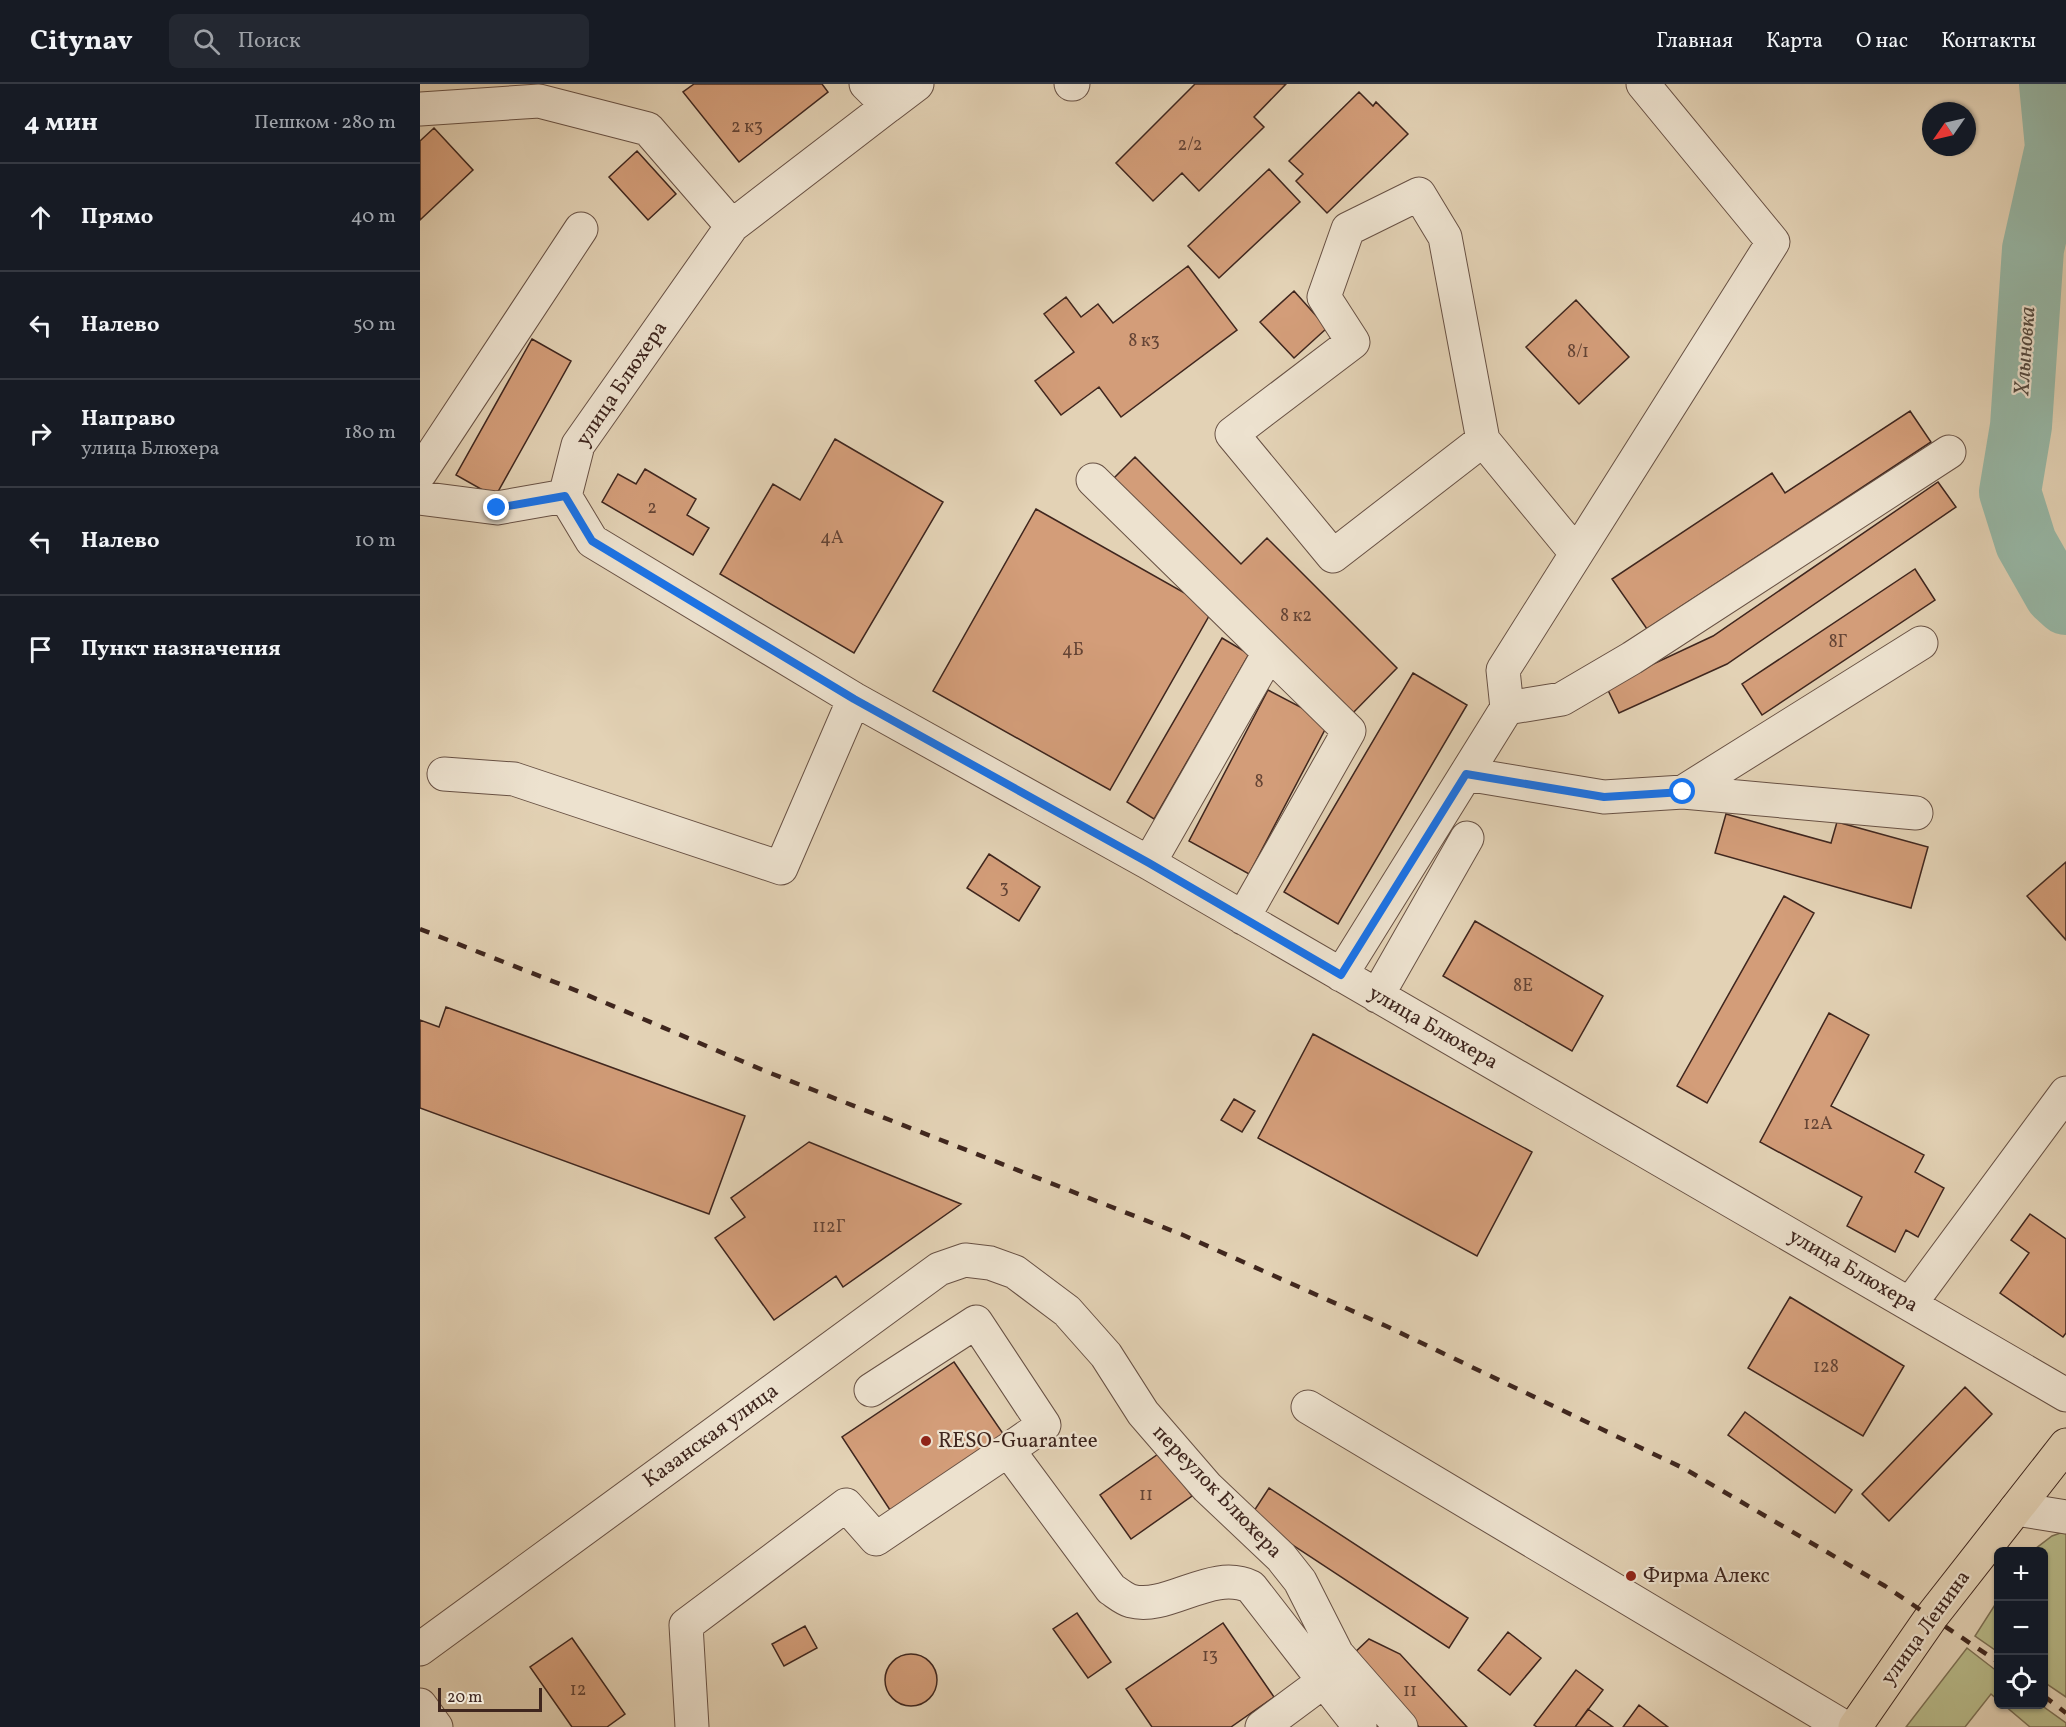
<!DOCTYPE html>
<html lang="ru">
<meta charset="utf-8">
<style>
body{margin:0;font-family:Vollkorn,serif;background:#242831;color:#f1f3f6}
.controls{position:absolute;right:18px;bottom:18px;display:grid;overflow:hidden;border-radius:9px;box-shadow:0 2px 4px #0004}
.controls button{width:54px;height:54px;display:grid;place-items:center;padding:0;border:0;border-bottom:2px solid #363941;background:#171b24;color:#f1f3f6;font:30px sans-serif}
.compass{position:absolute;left:1502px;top:18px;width:54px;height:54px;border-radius:50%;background:#171b24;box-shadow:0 2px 4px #0004;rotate:236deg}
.scale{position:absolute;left:18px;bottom:15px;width:104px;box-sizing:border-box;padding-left:6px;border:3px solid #3f261e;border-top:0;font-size:16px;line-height:21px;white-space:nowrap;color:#3f261e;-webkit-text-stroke:4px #ede2cf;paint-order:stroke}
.stop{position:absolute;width:18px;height:18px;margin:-14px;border:4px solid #1a73e8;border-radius:50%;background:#fff}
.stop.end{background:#1a73e8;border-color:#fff;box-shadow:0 2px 6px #0008}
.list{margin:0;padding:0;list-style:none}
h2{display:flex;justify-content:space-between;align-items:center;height:78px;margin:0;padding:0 24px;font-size:26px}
h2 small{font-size:20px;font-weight:400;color:#9ea1a6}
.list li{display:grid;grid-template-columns:39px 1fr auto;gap:18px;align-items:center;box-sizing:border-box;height:108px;padding:0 24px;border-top:2px solid #363941}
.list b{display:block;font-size:22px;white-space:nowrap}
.list p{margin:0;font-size:20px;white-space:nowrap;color:#9ea1a6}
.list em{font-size:20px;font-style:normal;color:#9ea1a6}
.icon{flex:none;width:33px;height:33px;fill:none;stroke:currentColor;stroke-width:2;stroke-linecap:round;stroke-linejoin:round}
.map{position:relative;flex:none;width:1646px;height:1643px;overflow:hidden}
header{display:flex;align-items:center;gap:36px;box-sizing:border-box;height:84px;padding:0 30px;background:#171b24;border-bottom:2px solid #363941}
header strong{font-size:28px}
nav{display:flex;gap:33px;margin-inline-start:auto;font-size:21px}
.search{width:420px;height:54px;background:#242831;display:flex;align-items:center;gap:15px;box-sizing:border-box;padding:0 21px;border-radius:9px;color:#9ea1a6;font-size:22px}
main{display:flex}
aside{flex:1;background:#171b24}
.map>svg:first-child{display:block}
.grass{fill:#b8bb8a;stroke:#7c7054;stroke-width:1.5}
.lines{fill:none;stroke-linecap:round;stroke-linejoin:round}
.river{stroke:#97b8a7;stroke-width:62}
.building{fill:#d39d79;stroke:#3f261e;stroke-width:1.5}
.minor-casing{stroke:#685144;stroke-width:35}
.major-casing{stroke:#3f261e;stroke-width:35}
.minor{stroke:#ede2cf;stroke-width:33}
.major{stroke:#e3d2b5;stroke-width:33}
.rail{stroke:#3f261e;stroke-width:4.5;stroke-dasharray:10 10;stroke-linecap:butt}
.route{stroke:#1a73e8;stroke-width:8}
.poi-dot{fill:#8f2418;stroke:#ede2cf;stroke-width:2}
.labels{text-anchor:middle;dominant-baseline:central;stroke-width:4.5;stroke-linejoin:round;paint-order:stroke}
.number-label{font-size:18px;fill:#644435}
.street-label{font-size:21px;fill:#3f261e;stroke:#ede2cf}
.poi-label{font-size:21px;fill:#3f261e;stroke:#ede2cf;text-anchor:start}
.water-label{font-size:22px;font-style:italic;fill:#554a40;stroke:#ede2cf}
</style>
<header>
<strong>Citynav</strong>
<div class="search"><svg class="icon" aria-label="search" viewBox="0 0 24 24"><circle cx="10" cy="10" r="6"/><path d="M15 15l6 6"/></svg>Поиск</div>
<nav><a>Главная</a><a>Карта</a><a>О нас</a><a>Контакты</a></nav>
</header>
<main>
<aside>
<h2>4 мин<small>Пешком · 280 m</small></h2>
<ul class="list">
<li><svg class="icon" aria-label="ahead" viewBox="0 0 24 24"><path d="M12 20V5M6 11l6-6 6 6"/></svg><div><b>Прямо</b></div><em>40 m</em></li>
<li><svg class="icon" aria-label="left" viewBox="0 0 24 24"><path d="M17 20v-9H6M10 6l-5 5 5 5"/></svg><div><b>Налево</b></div><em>50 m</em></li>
<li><svg class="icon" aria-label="right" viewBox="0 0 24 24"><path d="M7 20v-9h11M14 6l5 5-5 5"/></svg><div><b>Направо</b><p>улица Блюхера</p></div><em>180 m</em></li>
<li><svg class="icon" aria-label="left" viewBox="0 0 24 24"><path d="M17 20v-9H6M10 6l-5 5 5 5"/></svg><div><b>Налево</b></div><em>10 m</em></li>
<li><svg class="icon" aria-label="arrive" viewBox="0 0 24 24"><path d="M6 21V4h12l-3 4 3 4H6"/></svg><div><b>Пункт назначения</b></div></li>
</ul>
</aside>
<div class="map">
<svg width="1646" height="1643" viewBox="0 0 1646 1643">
<rect width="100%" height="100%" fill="#e3d2b5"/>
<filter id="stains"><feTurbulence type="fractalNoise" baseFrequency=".00333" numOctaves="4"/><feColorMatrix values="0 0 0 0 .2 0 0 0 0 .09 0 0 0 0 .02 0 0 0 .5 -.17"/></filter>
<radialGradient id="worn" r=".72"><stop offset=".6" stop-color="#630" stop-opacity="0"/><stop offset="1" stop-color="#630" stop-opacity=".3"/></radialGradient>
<!-- grass -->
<path class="grass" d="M1646,1447V1613L1624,1598V1468H1611L1632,1452Z
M1578,1516V1568L1555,1552Z
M1547,1564L1578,1588V1616L1571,1610L1545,1643H1486Z
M1584,1621H1621L1646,1639V1643H1610Z"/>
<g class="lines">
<!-- river -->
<path class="river" d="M1630,0L1636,63L1613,165L1601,342L1590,408L1606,459L1635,510L1646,520"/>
</g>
<!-- building -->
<path class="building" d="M274,0H402L408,8L319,78L263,8Z
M775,0H866L834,33L844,43L779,107L762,89L733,117L696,79Z
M939,8L953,22L956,18L988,50L907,129L876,97L883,90L869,77Z
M14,44L53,86L0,136V57Z
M217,67L256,110L228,136L189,93Z
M849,85L880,118L799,194L768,162Z
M768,182L817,246L701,333L679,303L641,331L615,297L654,268L624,230L646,213L661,233L678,220L693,239Z
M874,207L907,244L874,274L840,238Z
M1156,216L1209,273L1159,320L1106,263Z
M112,255L151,277L75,413L36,391Z
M1490,327L1511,358L1227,545L1192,495L1352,389L1365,409Z
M415,355L523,418L434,569L300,490L353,400L380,416Z
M715,373L821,480L847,454L977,584L929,633L691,397Z
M225,385L276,415L267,431L289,444L273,471L182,418L198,390L216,400Z
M1518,398L1536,423L1307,580L1199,629L1186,602L1293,552Z
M616,425L793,525L690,706L513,607Z
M1495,485L1515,516L1342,631L1322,600Z
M802,554L829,570L734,735L707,718Z
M993,589L1047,621L918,840L864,808Z
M848,606L909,638L829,790L769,757Z
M1306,730L1411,759L1417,738L1508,763L1491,824L1295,769Z
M569,770L620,803L599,837L547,804Z
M1646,778V856L1607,812Z
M1364,812L1394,829L1287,1019L1257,1002Z
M1055,837L1183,912L1152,967L1023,892Z
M26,923L325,1032L289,1130L0,1024V936L19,943Z
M1409,929L1449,951L1411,1022L1504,1071L1495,1088L1524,1104L1498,1153L1486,1146L1475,1168L1427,1142L1442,1113L1340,1058Z
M893,950L1112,1068L1057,1172L838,1054Z
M814,1015L835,1027L822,1048L801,1036Z
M389,1058L541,1120L423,1203L416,1192L354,1236L295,1154L325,1133L311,1114Z
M1610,1130L1646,1155V1249L1643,1253L1580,1209L1609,1169L1591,1156Z
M1370,1213L1484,1282L1443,1352L1328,1284Z
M534,1278L586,1354L472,1429L422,1353Z
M1545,1303L1572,1330L1469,1437L1442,1410Z
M1325,1328L1432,1406L1415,1429L1308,1351Z
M741,1368L772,1412L711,1455L680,1411Z
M849,1404L1048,1534L1029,1564L830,1433Z
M657,1529L691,1578L668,1594L633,1545Z
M803,1539L854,1613L811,1643H732L706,1605Z
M385,1542L397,1564L364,1582L352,1560Z
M1088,1548L1121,1574L1090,1611L1058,1586Z
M152,1554L205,1630L187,1643H152L110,1583Z
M949,1555L980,1570L1047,1643H999L932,1571Z
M465 1596a26 26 0 1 1 52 0a26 26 0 1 1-52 0Z
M1156,1586L1183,1606L1155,1643H1117L1114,1641Z
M1219,1621L1248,1643H1203Z
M1168,1625L1193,1643H1155Z"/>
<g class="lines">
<defs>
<path id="minor" d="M446,0L468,22L312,142L158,361L145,412L172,457L434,615L729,779L1646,1311
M651,0H653
M468,22L497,0
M0,25L119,17L228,45L312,142
M1063,356L1025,153L999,110L928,145L904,213L933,258L812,350L913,472L1063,356L1156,469
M0,389L161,145
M673,396L929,647L823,834
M0,414L77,424L145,412
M1087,624L1083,586L1353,158L1223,0
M24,690L94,695L361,784L434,615
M1046,690L1184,713L1263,708L1496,729
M1263,708L1501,559
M729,779L849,569
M921,891L1087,624L1142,615L1212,574L1529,368
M957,912L1047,754
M1490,1220L1646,1009
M451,1306L556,1238L624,1341L588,1366
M888,1323L1424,1643
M1596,1425L1646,1433
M0,1565L519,1185L545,1176L570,1179L595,1188L647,1227L686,1271L723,1329L787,1403L861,1473L880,1497L917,1570L981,1643
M904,1597L940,1643
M0,1621L16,1643
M272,1643L266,1541L426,1421L456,1455L588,1366L691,1505C697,1509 704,1515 711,1517C748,1527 792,1484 831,1503L904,1597L842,1643"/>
<path id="major" d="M1435,1643L1512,1532L1646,1361"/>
</defs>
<!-- minor casing -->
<use href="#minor" class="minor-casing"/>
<!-- major casing -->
<use href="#major" class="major-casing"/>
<!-- minor -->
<use href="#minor" class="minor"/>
<!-- major -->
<use href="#major" class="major"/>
<!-- rail -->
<path class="rail" d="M0,845L160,908L345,987L763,1151L966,1242L1265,1385L1465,1502L1578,1578
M1624,1612L1646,1629"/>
</g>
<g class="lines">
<!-- route -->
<path class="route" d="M77,424L145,412L172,457L434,615L729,779L921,891L1046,690L1184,713L1263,708"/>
</g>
<!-- markers -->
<g class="poi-dot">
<circle cx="506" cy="1357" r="6"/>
<circle cx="1211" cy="1492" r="6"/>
</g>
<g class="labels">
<!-- number labels -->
<g class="number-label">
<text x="327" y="43">2 к3</text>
<text x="770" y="61">2/2</text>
<text x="724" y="257">8 к3</text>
<text x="1158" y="268">8/1</text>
<text x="232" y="424">2</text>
<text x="412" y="454">4А</text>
<text x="876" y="532">8 к2</text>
<text x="1418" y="558">8Г</text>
<text x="653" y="566">4Б</text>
<text x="839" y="698">8</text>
<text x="584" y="804">3</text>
<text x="1103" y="902">8Е</text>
<text x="1398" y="1040">12А</text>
<text x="409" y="1143">112Г</text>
<text x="1406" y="1283">128</text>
<text x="726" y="1411">11</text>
<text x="790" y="1572">13</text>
<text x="158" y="1606">12</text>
<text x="990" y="1607">11</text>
</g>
<!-- street labels -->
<g class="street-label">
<text transform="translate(202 300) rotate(-56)">улица Блюхера</text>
<text transform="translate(1013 944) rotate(30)">улица Блюхера</text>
<text transform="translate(1433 1187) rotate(30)">улица Блюхера</text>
<text transform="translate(291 1352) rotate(-36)">Казанская улица</text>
<text transform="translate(797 1408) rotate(46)">переулок Блюхера</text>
<text transform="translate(1506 1544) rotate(-54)">улица Ленина</text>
</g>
<!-- poi labels -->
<g class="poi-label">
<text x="518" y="1357">RESO-Guarantee</text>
<text x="1223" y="1492">Фирма Алекс</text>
</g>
<!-- water labels -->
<g class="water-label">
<text transform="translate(1606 267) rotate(-86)">Хлыновка</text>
</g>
</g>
<rect width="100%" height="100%" filter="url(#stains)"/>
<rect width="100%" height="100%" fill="url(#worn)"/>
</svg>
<div class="controls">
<button>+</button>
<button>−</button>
<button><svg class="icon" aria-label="locate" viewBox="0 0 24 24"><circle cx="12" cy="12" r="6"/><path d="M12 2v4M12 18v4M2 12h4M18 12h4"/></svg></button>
</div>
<svg class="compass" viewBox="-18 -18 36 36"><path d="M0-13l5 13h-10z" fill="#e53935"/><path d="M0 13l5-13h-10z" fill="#9ea1a6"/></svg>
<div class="scale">20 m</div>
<div class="stop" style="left:1263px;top:708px"></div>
<div class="stop end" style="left:77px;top:424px"></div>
</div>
</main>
